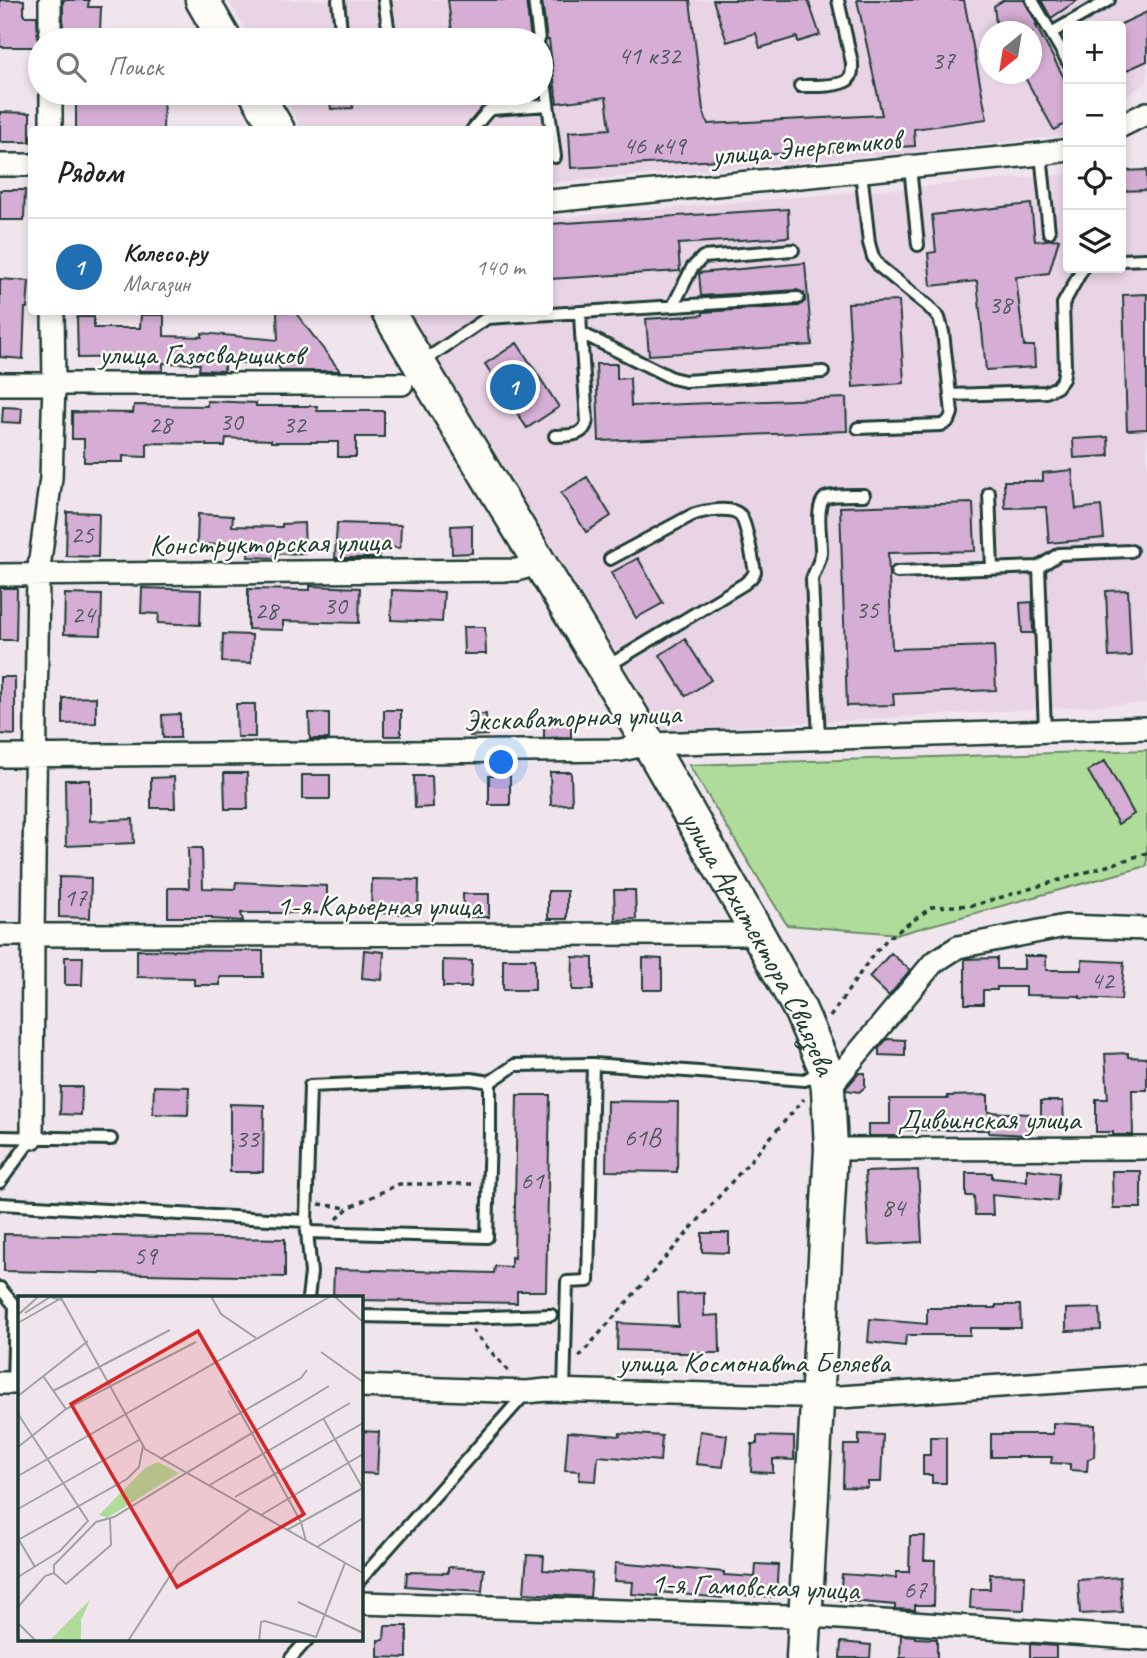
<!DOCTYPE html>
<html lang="ru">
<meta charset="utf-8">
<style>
body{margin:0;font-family:Caveat,sans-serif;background:#f2f2f2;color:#222}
.controls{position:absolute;right:21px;top:21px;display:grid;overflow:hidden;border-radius:7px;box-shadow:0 4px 10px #0003}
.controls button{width:63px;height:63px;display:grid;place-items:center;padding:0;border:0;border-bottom:2px solid #e0e0e0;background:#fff;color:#222;font:35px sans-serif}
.compass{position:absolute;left:979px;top:21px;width:63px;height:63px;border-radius:50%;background:#fff;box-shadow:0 4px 10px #0003;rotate:210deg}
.you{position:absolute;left:502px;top:763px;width:24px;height:24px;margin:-18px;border:5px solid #fff;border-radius:50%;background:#1a73e8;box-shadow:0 0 0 10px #1a73e833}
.badge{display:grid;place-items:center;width:46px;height:46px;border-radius:50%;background:#1f6fb2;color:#fff;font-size:23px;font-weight:700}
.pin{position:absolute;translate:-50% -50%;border:4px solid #fff;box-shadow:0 2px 7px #0006}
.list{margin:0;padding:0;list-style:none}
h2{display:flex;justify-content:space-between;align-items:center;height:91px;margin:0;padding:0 28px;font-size:30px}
h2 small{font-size:23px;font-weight:400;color:#767676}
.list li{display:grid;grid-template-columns:46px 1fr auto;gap:21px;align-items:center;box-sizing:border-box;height:98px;padding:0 28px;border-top:2px solid #e0e0e0}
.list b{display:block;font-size:26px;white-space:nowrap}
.list p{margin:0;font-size:23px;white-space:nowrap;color:#767676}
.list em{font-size:23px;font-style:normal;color:#767676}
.icon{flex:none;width:38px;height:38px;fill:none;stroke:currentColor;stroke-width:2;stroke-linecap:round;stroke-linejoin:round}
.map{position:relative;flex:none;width:1147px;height:1658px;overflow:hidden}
.search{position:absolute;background:#fff;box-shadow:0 4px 10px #0003;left:28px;top:28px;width:525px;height:77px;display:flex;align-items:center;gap:18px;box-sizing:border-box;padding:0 24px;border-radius:38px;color:#767676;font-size:26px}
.panel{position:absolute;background:#fff;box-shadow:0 4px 10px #0003;left:28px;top:126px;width:525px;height:189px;border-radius:7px}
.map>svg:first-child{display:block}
.built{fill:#e9d4e6;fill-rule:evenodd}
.green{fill:#b0dc9b;stroke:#688c68;stroke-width:2}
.building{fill:#d6aed5;stroke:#1f3d34;stroke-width:2}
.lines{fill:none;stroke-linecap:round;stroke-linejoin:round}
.lane-casing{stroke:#1f3d34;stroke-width:16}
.street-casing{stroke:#1f3d34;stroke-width:26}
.secondary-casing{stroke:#1f3d34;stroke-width:37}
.path{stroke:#1f3d34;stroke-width:3.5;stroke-dasharray:5 5;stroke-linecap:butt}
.lane{stroke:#fdfcf7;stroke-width:10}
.street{stroke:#fdfcf7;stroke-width:21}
.secondary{stroke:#fdfcf7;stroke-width:32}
.labels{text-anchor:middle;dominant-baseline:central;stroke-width:5;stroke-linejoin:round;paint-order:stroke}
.number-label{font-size:26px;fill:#4d595c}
.street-label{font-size:30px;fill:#1f3d34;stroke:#fdfcf7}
.inset-road{fill:none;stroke:#9da2a3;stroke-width:2}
.view{fill:#d62828;fill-opacity:0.15;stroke:#d62828;stroke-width:3.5}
.inset-edge{fill:none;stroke:#1f3d34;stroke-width:3.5}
</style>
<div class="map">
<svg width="1147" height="1658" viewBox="0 0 1147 1658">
<rect width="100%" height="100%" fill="#f1e5ed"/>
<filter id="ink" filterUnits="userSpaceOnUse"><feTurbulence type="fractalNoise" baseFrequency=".0143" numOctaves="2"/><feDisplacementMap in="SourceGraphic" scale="14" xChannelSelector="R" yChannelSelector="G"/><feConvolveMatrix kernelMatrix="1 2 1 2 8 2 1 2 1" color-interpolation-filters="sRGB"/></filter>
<g filter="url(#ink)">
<!-- built -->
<path class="built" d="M228,0H1147V82L1121,100V26H1068V135L928,151L550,183V130L302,129L281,93H541V40H251ZM990,32H1032V74H990Z
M1147,168V703L664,731L410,312H550V218L1068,174V268H1121V170Z"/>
<!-- green -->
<path class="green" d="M1147,750V866L899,934L787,925L689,765Z"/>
<!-- building -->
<path class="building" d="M0,0H24V16H37L38,47H0Z
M63,0H89L88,7H101L100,32L63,31Z
M448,0H526L531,40H453Z
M542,0H690L703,110L708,124L882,115L857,0H964L987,119L914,129L915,146L739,156V159L571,168L569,132L610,129L606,97L557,103L549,40H547Z
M713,0H808L820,35L798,42L797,37L760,48L756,33L727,42Z
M1004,0H1024L1038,26H1036L1068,85V122L1054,130L1023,74H1032V32H997L994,6Z
M1041,0H1078L1051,18Z
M1147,12V61L1121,73V24Z
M76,93H164L163,130H76Z
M329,93H352L353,108L331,109Z
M0,112L30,113V142H0Z
M1147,170V190L1121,191V171Z
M0,190H25L24,220H0Z
M1031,204L1035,241L1059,239L1049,273L1016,277L1024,346H1034L1035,367L986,370L977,281L931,286L928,253L936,252L932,215Z
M788,209L789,237L678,244L680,271L550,279V224Z
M805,263L812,345L649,355L646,319L703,315V312L799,306L805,301L804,293L797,290L701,296L699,273Z
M0,279L29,281L27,308H25L23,359L0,357Z
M1147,294V429L1127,430L1123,295Z
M899,301L904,383L853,387L848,303Z
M277,312H295L340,371H280L279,366L224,361V371L199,370L200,364L163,363V371H139L140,357L78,358L77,317H94V328H140L141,315H164V336L202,337V333L278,340Z
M517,343L559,407L527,428L485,364Z
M596,364H617V379L630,378L631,406L846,398L847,431L599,441Z
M207,401L256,403V406H317V411H384V437H356V457H338V442H271V440L226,438L225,446H206V444L147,443V457L123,456V462H84V439H72V412L133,413L134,405L207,406Z
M3,407L22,408L21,423L2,422Z
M1108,437L1109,456L1074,458L1073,439Z
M1072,470L1076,509L1101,506L1104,538L1049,543L1046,507L1005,508L1004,481H1043V473Z
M587,477L611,516L586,532L561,493Z
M973,503L975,551L888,553L892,649L994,646L996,690L893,694L894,705L847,706L840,507Z
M67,512L99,513L98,557L66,556Z
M198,514L233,516L232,526L282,527V524L304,523L305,553L276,554V558L248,557L249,546L197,544Z
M337,523L401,525L400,548L380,547L379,558H335Z
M472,525V553L452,554L451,526Z
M638,558L663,603L636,618L611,573Z
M310,586L360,588L359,623L283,621V630L248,629V589L310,590Z
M0,588H17L16,640H0Z
M142,588L201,590L200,625L158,623L159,614L141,613Z
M392,590L444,592L442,622L391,620Z
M1128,590L1131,656L1109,657L1106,591Z
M65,594L102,595L101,635L64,634Z
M1032,602L1033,633H1022L1020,603Z
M463,627H485L486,654H464Z
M223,634L252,635L251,663L222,662Z
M685,639L711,680L686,696L660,655Z
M0,677H15V735L0,734Z
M96,697V723L63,724V698Z
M236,704H255V737H237Z
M384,710H401V736H384Z
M309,713H329V739H310Z
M180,714V738H163L162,715Z
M486,714L487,735L470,736V715Z
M544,720H571V737L544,738Z
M1105,761L1134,814L1118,824L1088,771Z
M550,772H571L572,804L551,805Z
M224,773H247L248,809H225Z
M302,775H330V799H302Z
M414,776H432L433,807L415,808Z
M489,776H510V805H489Z
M174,777L175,808H151V778Z
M65,780H90V821L133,819L134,843L66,846Z
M188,848H202L203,888L235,889L236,882L327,886V913H241L243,921L212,919V917H168V888H189Z
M59,877L91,878L90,918L59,917Z
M372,879L419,880L418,914L371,913Z
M614,890H635L636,919L615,920Z
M548,891H567V919H548Z
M463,894H489V917H463Z
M137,950L263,951V977H220V985H194V978L137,977Z
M364,950L384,952L382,980L362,978Z
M891,953L910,970L889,996L869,977Z
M1024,956H1046V970H1082V960L1124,962L1121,1000L1080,998V996L1026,995V987H997V990H983V1004H965V959L997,958V969H1024Z
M65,957H83L82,985H65Z
M573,957L593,958V990H572Z
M643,958L662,959V990H643Z
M503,959H535V990H503Z
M443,960L472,961L471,987H443Z
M887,1039L905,1040V1056L879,1055V1048Z
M1128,1053V1057L1147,1058V1090H1132L1133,1135H1113V1132H1096V1099H1108L1105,1054Z
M859,1073H865V1087L859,1092L846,1090V1088Z
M154,1086L189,1087L188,1115L153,1114Z
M61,1087H82L81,1115L60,1114Z
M517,1095H550L546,1291H517V1303L360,1300V1298H333L334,1269L494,1273L495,1266L511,1267V1257L514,1258Z
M988,1095V1112L1030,1114L1029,1135L989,1133V1130H899V1136H868V1124H890V1099H948L947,1096Z
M607,1101L678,1102L677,1172L606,1171Z
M1041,1101H1063L1064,1125H1041Z
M230,1104L264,1105L263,1172H230Z
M1027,1169L1059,1173L1057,1201L992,1195L993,1215H975L974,1196H966V1173H992V1178L1027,1181Z
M918,1170L922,1242L869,1245L865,1172Z
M1112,1171H1141V1208H1113Z
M702,1233H729V1253L702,1252Z
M4,1234L285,1239V1277L4,1271Z
M704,1293V1316L719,1315L720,1353H678V1352L617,1350L618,1323L678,1326L677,1294Z
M996,1305H1020L1021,1328H970V1335H906L905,1346L868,1342L870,1319L927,1324V1308H996Z
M1100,1308L1101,1330L1066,1331V1309Z
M1053,1423L1095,1425L1094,1457L1088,1459L1087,1471L1070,1470V1464L1051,1463L1052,1457H991V1434H1053Z
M360,1431L379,1432L377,1474L360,1473Z
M700,1431L727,1435L723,1467L696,1464Z
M568,1432L620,1436V1433L662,1436L660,1461L598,1456L596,1481L579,1480L580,1471L565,1470Z
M859,1434L883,1435L881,1482H868V1488L843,1487L844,1445H859Z
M757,1436L794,1437V1460L773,1459V1473L751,1472L752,1444H757Z
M930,1437H946V1483H932V1475H923V1455H930Z
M910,1536H925L924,1560H935L934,1605H915V1610L895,1609V1605L840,1600L842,1574L896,1578V1572H909Z
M527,1555L544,1556L543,1570L592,1573L590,1597L524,1593Z
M615,1563L724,1572V1575L755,1577L756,1564L778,1565L776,1597L722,1594V1598L658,1592V1596L632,1594L633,1582L614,1581Z
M448,1567L484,1569L482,1591L406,1586L407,1572L448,1573Z
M990,1574L1025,1575L1024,1610L970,1608L971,1589H990Z
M1120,1577L1122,1612L1080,1614L1078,1580Z
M385,1626H407V1658L378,1657V1640H384Z
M901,1635L915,1636V1638L937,1639V1658H900Z
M841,1642L871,1645L870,1658H840Z
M1030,1644L1056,1646V1658H1030Z"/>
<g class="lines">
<defs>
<path id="lane" d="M338,0L341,30
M384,0L390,40
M534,0L539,40
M1032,0L1068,62
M1051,33L1109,0
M541,50L555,157
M800,86C812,86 839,87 848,80C853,75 852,69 852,63L838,0
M472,130L487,112L492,109L548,105
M1041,154L1049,232
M910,167L918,245
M1121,260L1147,259
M673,306L692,268L703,257L793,250
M580,312L581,333L672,378L685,381L823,372
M422,362L487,318L798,298
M950,395L1046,392L1057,387L1063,379L1065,367L1063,304L1083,268
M858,428L941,425C948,423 950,420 952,413L943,332L939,318L928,306L880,267L873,257L869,243L861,171
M555,436C569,435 584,437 587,421L581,333
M989,493L992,568
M1039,567L1059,554L1131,551
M897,572L1039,567L1045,732
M606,667L744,584L751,578L755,572C753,561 746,524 741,516C733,505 703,511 692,515L610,559
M819,739L812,579C815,571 820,561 821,553C822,540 814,506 825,498C832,494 855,495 864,495
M0,1137L111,1139
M0,1182L32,1138
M0,1204L306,1221
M307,1232L487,1237L490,1132V1082
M0,1288L15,1306
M308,1298L311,1273L306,1221L310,1086L471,1079L490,1082L515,1065L593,1064L805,1080L822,1070
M360,1316L462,1318L551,1315
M13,1384L15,1306H19
M564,1391L567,1282L588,1281L593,1064
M360,1580L525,1394
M291,1658L308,1639"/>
<path id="street" d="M50,0V40
M51,93V130
M1121,126L1147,113
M0,165H32
M550,201L1041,154L1068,150
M0,384H402
M0,575L517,570L540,563
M0,756L621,750L649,744L1147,728
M0,935L758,934
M828,1089L933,963L958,947L1065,926L1147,929
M32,1138L33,935L38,575L51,478L54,383L53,312
M831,1149L1147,1148
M0,1383H19
M360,1386L527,1392L546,1390L840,1397L1147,1376
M360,1603L824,1617L1147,1639"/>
<g id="secondary">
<path d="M202,0L225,40"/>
<path d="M256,93L278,130"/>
<path id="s1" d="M388,312L649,744L758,934L800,1010L825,1068L828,1089L831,1149L803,1658"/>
</g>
</defs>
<!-- lane casing -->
<use href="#lane" class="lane-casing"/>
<!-- street casing -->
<use href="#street" class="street-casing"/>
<!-- secondary casing -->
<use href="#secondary" class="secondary-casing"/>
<!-- path -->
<path class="path" d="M830,1017L870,959L887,939L932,907L975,905L1107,866L1147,853
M319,1204L348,1208
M337,1219L348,1208L399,1184H476
M472,1330L509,1372
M579,1357L804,1099"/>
<!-- lane -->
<use href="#lane" class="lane"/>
<!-- street -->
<use href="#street" class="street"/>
<!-- secondary -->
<use href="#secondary" class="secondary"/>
</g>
</g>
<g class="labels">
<!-- number labels -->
<g class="number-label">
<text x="649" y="55">41 к32</text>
<text x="943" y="60">37</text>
<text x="654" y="145">46 к49</text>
<text x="1000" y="304">38</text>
<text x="231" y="421">30</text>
<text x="160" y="424">28</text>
<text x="294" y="424">32</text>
<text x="82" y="534">25</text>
<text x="335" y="605">30</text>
<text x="867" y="609">35</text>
<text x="266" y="610">28</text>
<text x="83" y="614">24</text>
<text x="75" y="897">17</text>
<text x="1102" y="980">42</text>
<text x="642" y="1137">61В</text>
<text x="247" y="1138">33</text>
<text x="532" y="1180">61</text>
<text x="893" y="1207">84</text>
<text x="145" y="1255">59</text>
<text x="915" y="1589">67</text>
</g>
<!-- street labels -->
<g class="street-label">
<text transform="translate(806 147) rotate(-5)">улица Энергетиков</text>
<text x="201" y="354">улица Газосварщиков</text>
<text transform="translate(270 543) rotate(-1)">Конструкторская улица</text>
<text transform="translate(572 717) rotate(-2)">Экскаваторная улица</text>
<text x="379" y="905">1-я Карьерная улица</text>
<text stroke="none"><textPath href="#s1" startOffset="732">улица Архитектора Свиязева</textPath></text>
<text x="989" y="1119">Дивьинская улица</text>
<text x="754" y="1362">улица Космонавта Беляева</text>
<text transform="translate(755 1586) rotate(2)">1-я Гамовская улица</text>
</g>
</g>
<!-- overview -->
<g transform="translate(18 1296)">
<rect width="345" height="345" fill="#f1e5ed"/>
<path d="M140,166L161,177L89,222L81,219L127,172ZM72,304L63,324V345H31Z" fill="#b0dc9b"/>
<path class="inset-road" d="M42,0L127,153L345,277M193,0L203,18L238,42M316,0L345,26M7,17L32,1L44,4M0,19L21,0M0,27L47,0M303,56L345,86M25,80L48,113M210,94L283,226L288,245M35,95L152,34M0,100L70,45M0,118L70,225L42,255L0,281M305,122L345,193M0,151L48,113L178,46M142,163L283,82L289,74M0,180L313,0M190,190L332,107M217,201L345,127M0,213L121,144M243,219L345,158M269,234L345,192M0,244L109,183L121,171L125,150M1,244L17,271M299,251L345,222M36,277V269L78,226L96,221L311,90M36,277L48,288L93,249L92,223M280,306L345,337M0,311L27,280L36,277M0,327L18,345M110,345L159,269L232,213M241,345L243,326L247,325L298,341L327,267"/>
<path class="view" d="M180,35L286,218L159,291L53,108Z"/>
<rect width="345" height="345" class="inset-edge"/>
</g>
</svg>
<div class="controls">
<button>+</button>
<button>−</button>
<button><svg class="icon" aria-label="locate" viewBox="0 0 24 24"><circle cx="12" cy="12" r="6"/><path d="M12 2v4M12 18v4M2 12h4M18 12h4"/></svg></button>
<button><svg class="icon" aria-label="layers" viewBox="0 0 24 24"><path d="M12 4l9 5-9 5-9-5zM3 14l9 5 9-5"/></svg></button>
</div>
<svg class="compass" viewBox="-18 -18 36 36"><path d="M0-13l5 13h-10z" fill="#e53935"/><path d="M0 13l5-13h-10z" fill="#767676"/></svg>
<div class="you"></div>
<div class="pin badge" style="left:513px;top:387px">1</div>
<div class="search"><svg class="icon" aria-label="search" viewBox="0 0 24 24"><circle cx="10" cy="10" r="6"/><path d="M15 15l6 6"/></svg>Поиск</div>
<section class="panel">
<h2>Рядом<small></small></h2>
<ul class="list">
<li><span class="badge">1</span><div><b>Колесо.ру</b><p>Магазин</p></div><em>140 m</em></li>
</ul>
</section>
</div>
